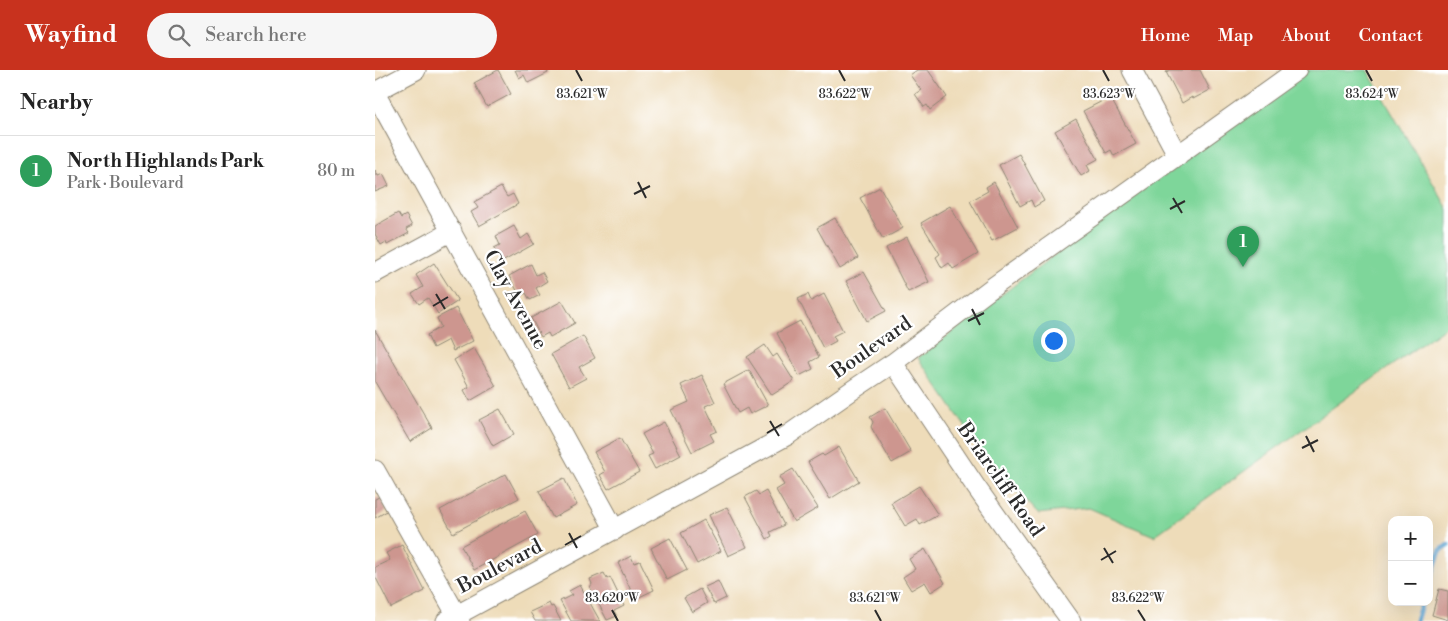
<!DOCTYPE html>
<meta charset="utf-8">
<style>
body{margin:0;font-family:"Libre Bodoni",serif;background:#f6f6f6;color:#222}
.controls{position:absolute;right:15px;bottom:15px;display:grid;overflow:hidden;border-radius:10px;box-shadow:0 5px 20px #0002}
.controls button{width:45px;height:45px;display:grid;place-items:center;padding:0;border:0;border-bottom:1px solid #e0e0e0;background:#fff;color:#222;font:25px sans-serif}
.you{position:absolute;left:678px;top:270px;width:18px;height:18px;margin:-12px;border:4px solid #fff;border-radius:50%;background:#1a73e8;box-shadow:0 0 0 8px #1a73e833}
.badge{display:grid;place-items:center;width:32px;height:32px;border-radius:50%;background:#c8321e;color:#fff;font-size:16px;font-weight:700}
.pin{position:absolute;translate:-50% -41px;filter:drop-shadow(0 1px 2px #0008)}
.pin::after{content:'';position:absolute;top:26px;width:18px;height:15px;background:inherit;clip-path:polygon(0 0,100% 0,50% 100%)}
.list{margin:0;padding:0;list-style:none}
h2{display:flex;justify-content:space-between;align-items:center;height:65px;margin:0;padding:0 20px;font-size:21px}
h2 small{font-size:16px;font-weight:400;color:#767676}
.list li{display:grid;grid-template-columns:32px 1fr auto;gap:15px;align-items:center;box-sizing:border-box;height:70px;padding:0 20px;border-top:1px solid #e0e0e0}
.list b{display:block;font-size:19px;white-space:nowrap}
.list p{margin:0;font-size:16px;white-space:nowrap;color:#767676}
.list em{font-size:16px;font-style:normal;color:#767676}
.icon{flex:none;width:28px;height:28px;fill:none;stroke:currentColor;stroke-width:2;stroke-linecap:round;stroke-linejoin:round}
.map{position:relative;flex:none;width:1073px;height:551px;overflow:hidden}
header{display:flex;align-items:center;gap:30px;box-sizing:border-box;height:70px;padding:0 25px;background:#c8321e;color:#fff}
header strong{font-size:24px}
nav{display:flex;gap:28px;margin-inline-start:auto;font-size:18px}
.search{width:350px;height:45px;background:#f6f6f6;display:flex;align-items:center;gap:12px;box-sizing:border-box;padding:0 18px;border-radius:28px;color:#767676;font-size:19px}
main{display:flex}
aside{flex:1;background:#fff}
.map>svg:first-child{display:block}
.green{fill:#7ed69a;stroke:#548062}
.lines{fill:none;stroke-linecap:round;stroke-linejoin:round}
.stream{stroke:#5aa3d1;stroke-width:5}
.building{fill:#cd968f}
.street-casing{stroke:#8c8472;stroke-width:21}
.street{stroke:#fff;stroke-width:19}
.ticks{fill:none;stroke:#2b2b2b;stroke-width:2}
.labels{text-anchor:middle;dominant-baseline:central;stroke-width:4.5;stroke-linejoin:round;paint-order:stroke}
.street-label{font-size:20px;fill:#2b2b2b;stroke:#fff}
.ticks-label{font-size:12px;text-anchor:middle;fill:#2b2b2b;stroke:#fff;stroke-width:4.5;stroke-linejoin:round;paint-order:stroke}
</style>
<header>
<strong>Wayfind</strong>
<div class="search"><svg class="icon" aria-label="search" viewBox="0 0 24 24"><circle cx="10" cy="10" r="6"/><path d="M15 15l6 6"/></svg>Search here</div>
<nav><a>Home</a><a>Map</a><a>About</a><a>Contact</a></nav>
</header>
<main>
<aside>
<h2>Nearby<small></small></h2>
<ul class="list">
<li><span class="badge" style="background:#2e9e5b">1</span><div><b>North Highlands Park</b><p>Park · Boulevard</p></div><em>80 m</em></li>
</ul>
</aside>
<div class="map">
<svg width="1073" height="551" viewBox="0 0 1073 551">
<rect width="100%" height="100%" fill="#fff"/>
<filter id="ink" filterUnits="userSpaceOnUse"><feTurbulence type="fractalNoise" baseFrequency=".02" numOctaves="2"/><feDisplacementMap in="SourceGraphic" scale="10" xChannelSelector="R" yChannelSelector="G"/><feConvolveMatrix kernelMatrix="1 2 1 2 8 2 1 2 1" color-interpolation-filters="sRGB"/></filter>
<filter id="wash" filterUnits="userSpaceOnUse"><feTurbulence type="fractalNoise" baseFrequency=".0096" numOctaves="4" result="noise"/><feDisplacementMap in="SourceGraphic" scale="20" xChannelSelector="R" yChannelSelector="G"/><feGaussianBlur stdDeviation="1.12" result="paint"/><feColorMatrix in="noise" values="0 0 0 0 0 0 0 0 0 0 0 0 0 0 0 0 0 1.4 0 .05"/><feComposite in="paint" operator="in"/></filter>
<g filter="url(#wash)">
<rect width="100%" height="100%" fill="#eedcb9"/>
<!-- green -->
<path class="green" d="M924,0H992L1073,139V255L779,466L714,438L663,444L616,394L543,288Z"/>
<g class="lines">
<!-- stream -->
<path class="stream" d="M1054,513L1065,481L1073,475
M1041,551L1047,532"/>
</g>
<g id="blocks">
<!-- building -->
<path class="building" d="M123,0L136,24L112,37L99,13Z
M140,0H172L173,3L153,13L149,5L144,8Z
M542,0H553L572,27L555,40L552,35L549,37L540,24L546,20L535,5Z
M795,0H825L835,20L818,29L817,27L807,33L791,2Z
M735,27L761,74L739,86L736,80L731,83L708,41Z
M701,49L723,89L712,95L715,101L706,106L680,61Z
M644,84L669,131L659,137L656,130L645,136L624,95Z
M0,100L3,106L8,104L14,116L0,122Z
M619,112L643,157L617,171L595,131L613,121L611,117Z
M126,117L132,127L138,124L143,134L104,156L96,142L103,138L99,132Z
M505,117L528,158L508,169L485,128Z
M575,136L603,184L578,199L574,193L567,198L561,187L565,184L546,153Z
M23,143L26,148L31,145L37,156L31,159L34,163L12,175L11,172L6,175L0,164V156Z
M460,148L483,188L465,199L442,158Z
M139,156L146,169L153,164L159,174L127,192L119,178L125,175L121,166Z
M532,167L554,212L533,222L511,178Z
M59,193L83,231L63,244L53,228L44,234L37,224L48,217L41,205Z
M156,194L161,205L167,202L172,211L161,218L165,225L155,230L151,223L145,226L134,206Z
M489,202L511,241L492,251L471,211Z
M433,224L436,231L449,224L468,261L458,266L461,271L448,278L423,229Z
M187,231L200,253L175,267L173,263L166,267L156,248Z
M81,238L98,271L78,281L73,270L58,278L52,265L66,257L62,248Z
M425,251L444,287L435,292L438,299L424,306L402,263Z
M0,260L57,358L35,372L0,312Z
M208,266L220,288L204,297L211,308L194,317L176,284Z
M390,275L398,287L402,284L419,311L397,325L372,287Z
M99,278L121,316L95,331L89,320L94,317L79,290Z
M374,300L393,335L375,344L372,338L363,343L348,314Z
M327,305L340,332L330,336L342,361L335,364L339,371L317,382L296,340L314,332L306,315Z
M510,338L536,382L517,393L496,357L498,352L495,347Z
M125,339L139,364L118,376L104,350Z
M289,352L306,385L280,399L273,386L278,384L267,364Z
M245,368L264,402L233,419L225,405L230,402L219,382Z
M464,377L484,411L455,429L433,392L447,384L449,386Z
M418,399L443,438L419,452L401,420L409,415L404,407Z
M131,404L144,428L78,463L65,440Z
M189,408L202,435L178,448L164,421Z
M544,416L563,445L545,455L542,449L530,456L516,433Z
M381,421L384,425L391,421L409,455L395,462L397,466L392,469L370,427Z
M4,427L12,441L0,448V429Z
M352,437L372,477L353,486L334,445Z
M150,441L163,465L99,500L86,476Z
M329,450L346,481L322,494L306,463Z
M295,468L312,500L292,510L276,478Z
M27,475L50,521L16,538L0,506V497L15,490L11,483Z
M550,479L570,513L556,522L550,512L536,520L528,507L540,499L534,489Z
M256,486L259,493L265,491L279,520L260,529L243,493Z
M229,503L232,509L235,507L249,536L239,541L242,546L232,550L215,517L217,514L215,509Z
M343,511L351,528L339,534L330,517Z
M205,515L225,551H196L185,531L197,525L194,521Z
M325,519L332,533L317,542L309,528Z
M1064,519L1073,521V550L1057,545Z
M174,533L176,537L178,536L186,551H160L155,542Z"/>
</g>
</g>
<g filter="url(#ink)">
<use href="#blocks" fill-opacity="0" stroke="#8c8472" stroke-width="1"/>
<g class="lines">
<defs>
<path id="street" d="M757,0L803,86
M0,22L41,0
M0,23L240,460
M0,203L77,161
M518,293L601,417L696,551
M0,400L85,551
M71,551L413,365L479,319L518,293L618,217L922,0"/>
</defs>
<!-- street casing -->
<use href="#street" class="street-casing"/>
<!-- street -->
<use href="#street" class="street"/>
</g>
</g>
<!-- ticks -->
<path class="ticks" d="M201,0L207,11M464,0L470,11M728,0L734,11M991,0L997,11M263,112L271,128M259,124L275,116M798,128L807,143M795,139L810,131M61,224L70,239M58,236L73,227M597,239L605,255M593,251L609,243M395,351L404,366M392,363L407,354M931,366L939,382M927,378L943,370M194,463L202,478M190,475L206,466M729,478L738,493M726,490L741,481M237,540L243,551M500,540L506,551M763,540L770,551"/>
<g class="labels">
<!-- street labels -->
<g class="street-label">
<text transform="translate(140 230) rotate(61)">Clay Avenue</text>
<text transform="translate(497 278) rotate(-35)">Boulevard</text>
<text transform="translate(625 410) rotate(55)">Briarcliff Road</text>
<text transform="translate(125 497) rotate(-28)">Boulevard</text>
</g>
</g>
<g class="ticks-label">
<text x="997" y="28">83.624°W</text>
<text x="207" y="28">83.621°W</text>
<text x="470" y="28">83.622°W</text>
<text x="734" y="28">83.623°W</text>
<text x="237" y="532">83.620°W</text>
<text x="500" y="532">83.621°W</text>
<text x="763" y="532">83.622°W</text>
</g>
</svg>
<div class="controls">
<button>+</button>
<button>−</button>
</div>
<div class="you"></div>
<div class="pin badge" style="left:868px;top:197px;background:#2e9e5b">1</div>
</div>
</main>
